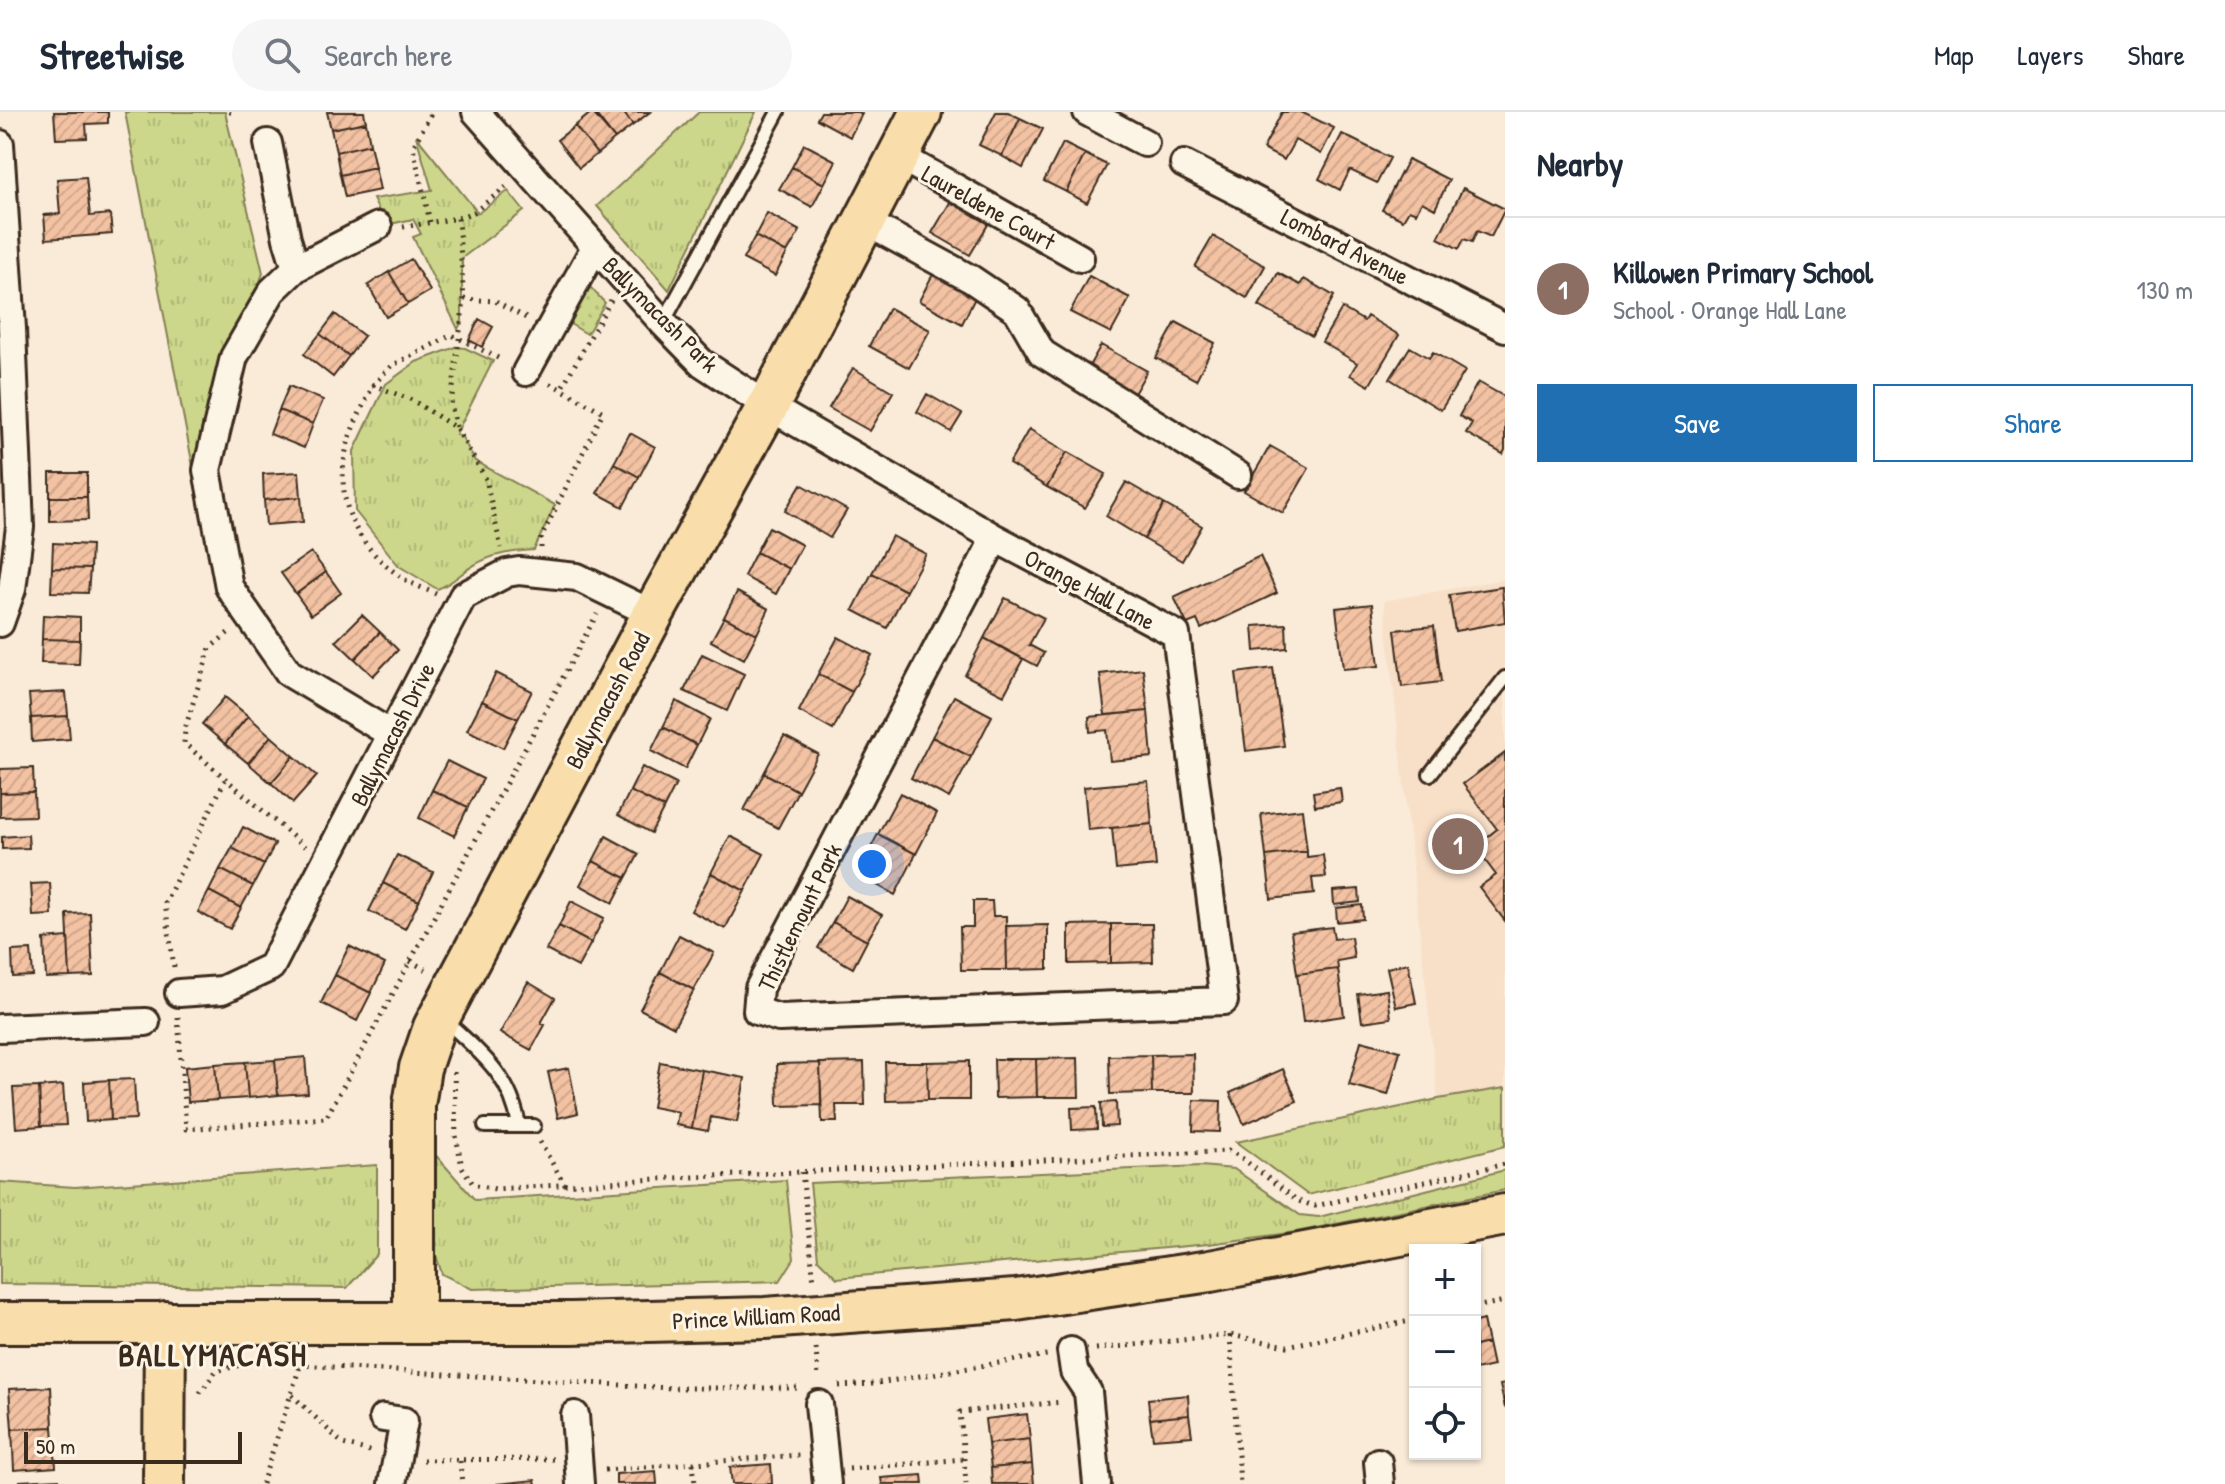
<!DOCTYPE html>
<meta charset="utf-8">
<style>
body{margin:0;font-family:"Patrick Hand",sans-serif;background:#f6f6f7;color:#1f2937}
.controls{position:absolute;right:24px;bottom:24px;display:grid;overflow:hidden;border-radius:0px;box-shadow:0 2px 6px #0004}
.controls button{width:72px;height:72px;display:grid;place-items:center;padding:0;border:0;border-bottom:2px solid #e0e1e3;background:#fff;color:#1f2937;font:40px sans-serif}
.scale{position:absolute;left:24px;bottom:20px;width:218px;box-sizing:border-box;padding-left:8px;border:4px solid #3b2a1e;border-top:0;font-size:22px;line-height:28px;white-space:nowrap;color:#3b2a1e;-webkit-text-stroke:6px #fcf5e5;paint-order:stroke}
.you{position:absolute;left:872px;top:752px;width:28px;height:28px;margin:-20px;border:6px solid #fff;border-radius:50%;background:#1a73e8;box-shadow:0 0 0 12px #1a73e833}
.badge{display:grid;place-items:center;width:52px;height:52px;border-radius:50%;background:#1f6fb2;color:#fff;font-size:26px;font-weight:700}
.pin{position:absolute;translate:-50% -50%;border:4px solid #fff;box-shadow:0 2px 8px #0006}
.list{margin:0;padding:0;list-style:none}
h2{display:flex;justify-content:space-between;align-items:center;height:104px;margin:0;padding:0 32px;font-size:34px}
h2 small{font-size:26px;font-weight:400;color:#747a83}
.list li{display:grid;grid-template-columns:52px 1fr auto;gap:24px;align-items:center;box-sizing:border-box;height:144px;padding:0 32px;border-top:2px solid #e0e1e3}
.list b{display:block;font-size:30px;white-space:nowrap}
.list p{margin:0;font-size:26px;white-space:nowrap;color:#747a83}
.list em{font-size:26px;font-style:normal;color:#747a83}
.actions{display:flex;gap:16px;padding:24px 32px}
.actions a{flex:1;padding:18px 0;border:2px solid #1f6fb2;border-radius:0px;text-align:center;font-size:28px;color:#1f6fb2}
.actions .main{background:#1f6fb2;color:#fff}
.icon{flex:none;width:44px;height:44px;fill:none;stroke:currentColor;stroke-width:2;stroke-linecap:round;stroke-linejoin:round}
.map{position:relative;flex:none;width:1505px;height:1372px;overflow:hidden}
header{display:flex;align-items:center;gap:48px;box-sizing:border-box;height:112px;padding:0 40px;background:#fff;border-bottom:2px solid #e0e1e3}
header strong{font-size:38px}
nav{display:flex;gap:44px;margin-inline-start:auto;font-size:28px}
.search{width:560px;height:72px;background:#f6f6f7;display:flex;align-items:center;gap:20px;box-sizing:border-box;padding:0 28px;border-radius:44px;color:#747a83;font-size:30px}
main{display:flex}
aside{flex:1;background:#fff}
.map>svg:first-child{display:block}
.built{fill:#f8dfc8}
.grass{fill:url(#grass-tufts);stroke:#848054;stroke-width:2}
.garden{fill:url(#garden-dots);stroke:#848054;stroke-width:2}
.building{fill:url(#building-hatch);stroke:#3b2a1e;stroke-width:2}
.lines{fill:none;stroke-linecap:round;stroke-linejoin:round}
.service-casing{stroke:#3b2a1e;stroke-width:18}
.minor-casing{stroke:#3b2a1e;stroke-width:32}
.primary-casing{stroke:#3b2a1e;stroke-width:46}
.path{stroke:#3b2a1e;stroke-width:5;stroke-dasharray:2 6;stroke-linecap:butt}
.service{stroke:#fcf5e5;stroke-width:12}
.minor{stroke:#fcf5e5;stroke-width:26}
.primary{stroke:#f9deab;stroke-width:40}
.labels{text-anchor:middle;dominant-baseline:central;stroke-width:6;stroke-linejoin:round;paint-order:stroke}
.street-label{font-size:24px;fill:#3b2a1e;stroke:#fcf5e5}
.district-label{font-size:32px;font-weight:bold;letter-spacing:2px;fill:#3b2a1e;stroke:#fcf5e5}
</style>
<header>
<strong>Streetwise</strong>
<div class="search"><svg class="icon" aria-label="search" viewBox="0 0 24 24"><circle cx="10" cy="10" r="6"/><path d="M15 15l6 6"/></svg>Search here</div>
<nav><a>Map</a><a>Layers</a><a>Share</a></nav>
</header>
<main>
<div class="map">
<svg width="1505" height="1372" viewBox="0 0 1505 1372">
<defs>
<pattern id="grass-tufts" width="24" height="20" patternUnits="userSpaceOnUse" patternTransform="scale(2)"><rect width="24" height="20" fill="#ccd78b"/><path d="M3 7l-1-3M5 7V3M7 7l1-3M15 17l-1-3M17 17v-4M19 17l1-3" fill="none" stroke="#b0b978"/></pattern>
<pattern id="garden-dots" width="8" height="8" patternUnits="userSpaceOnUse" patternTransform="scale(2)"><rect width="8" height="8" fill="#ccd78b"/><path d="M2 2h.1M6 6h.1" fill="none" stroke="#b0b978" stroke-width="1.8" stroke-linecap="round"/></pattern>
<pattern id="building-hatch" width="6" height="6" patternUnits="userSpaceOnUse" patternTransform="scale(2)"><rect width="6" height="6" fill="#f3c2a3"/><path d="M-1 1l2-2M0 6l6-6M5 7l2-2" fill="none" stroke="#d1a78c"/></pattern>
</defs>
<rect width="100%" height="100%" fill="#faebd8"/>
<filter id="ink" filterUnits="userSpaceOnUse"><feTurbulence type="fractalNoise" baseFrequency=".0125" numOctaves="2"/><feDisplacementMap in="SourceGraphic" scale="16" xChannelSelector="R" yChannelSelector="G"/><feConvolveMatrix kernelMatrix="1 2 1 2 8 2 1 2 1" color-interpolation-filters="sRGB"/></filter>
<g filter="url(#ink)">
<!-- built -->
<path class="built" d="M1505,467V976L1438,987L1384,489Z"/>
<!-- grass -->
<path class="grass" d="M125,0H225L263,161L194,360Z
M699,0H756L669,178L597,94Z
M416,24L478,101L508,79L524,99L462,146V209L458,217L413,125L421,122L413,107L386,113L373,87L432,78Z
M456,235L465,236L493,249L456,322L462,325L475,349L555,393L534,438C512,440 495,441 476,452C461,460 453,472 437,477L399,454L355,399L354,339L386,272L416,250Z
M1505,976V1034L1308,1083L1236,1030L1438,987Z
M433,1040L475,1088L786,1068L794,1147L780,1169L472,1177L442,1162L435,1140Z
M377,1053V1142L347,1176L0,1172V1070L75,1075Z
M1201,1054L1234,1057L1300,1103L1319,1105L1505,1058V1078L1296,1120L1209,1132L837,1166L818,1147L810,1071Z"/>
<!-- garden -->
<path class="garden" d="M590,175L605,191L587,222L570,212Z"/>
<!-- building -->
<path class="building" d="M54,0H108V11L86,12L87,26L56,27Z
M327,0H364L366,10L331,17Z
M592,0L615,27L597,42L575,14Z
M594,0H623L633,13L615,27Z
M623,0H650L633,13Z
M821,0H858L862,2L850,25L817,7Z
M996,0H1008L1020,6L1002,44L979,33Z
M1282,0H1301L1334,16L1321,42L1295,28L1284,48L1263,37Z
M1020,6L1043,17L1023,56L1002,44Z
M366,10L370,32L336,40L331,17Z
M575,14L597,42L579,56L557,28Z
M1342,22L1390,46L1377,71L1350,58L1340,78L1319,67Z
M1063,31L1085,42L1066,80L1044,69Z
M370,32L375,55L340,63L336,40Z
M804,32L836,49L824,72L792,55Z
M1085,42L1107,53L1087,91L1066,80Z
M1408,47L1449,68L1435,97L1422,90L1416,101L1409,98L1403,108L1382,98Z
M375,55L380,78L345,85L340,63Z
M792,55L824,72L812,95L779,77Z
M86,65L90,104L110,102L112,122L46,127L44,103L60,102L57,67Z
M1463,76L1505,97L1491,125L1477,119L1472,130L1464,127L1459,137L1438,126Z
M952,87L990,109L970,143L932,121Z
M767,101L800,119L787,141L755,124Z
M755,124L787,141L775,164L743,147Z
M1213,124L1265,154L1247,186L1195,155Z
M411,147L430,179L408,192L389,160Z
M935,158L978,180L962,212L919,189Z
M389,160L408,192L386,205L368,173Z
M1278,161L1300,173L1304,167L1334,184L1312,224L1259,194Z
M1089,164L1130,186L1111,221L1070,200Z
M889,196L930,218L909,256L869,234Z
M1342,196L1364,209L1367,204L1399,223L1369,274L1350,263L1357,251L1322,230Z
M335,202L364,224L349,244L320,222Z
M479,207L493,215L482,235L469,228Z
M1176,210L1215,231L1196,268L1156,246Z
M320,222L349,244L333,265L304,242Z
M1101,233L1147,259L1131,287L1085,261Z
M1410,235L1429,246L1433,240L1465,259L1441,298L1390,267Z
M853,256L893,280L870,319L829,296Z
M1478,270L1505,285V338L1503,342L1466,321L1472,311L1459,304Z
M289,274L323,288L313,312L279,298Z
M927,282L962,302L951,320L917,300Z
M279,298L313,312L304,336L270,322Z
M1029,317L1067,340L1047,375L1009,352Z
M630,321L655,335L639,365L614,351Z
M1270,334L1309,356L1283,401L1244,379Z
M1067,340L1106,362L1085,396L1047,375Z
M614,351L639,365L623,395L597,381Z
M299,360L301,385L264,388L263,362Z
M50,361H87V385H50Z
M1126,370L1164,392L1144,427L1106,404Z
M801,372L847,398L830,426L785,399Z
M50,385H87L88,408L50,409Z
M301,385L303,410L266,413L264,388Z
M1164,392L1202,414L1182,449L1144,427Z
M769,415L802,433L789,457L756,440Z
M892,424L926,442L906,479L872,461Z
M53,431L91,433L90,457L52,456Z
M311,440L326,460L296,482L281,461Z
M756,440L789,457L776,482L744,464Z
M1260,444L1277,481L1201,517L1197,508L1187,512L1174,485Z
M52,456L90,457L88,481L51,480Z
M326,460L341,481L311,503L296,482Z
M872,461L906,479L887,516L853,498Z
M1502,475L1505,510L1455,519L1449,483Z
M737,480L769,497L757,522L724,505Z
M1005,486L1044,506L1029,533L1044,541L1037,554L984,526Z
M1372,492L1379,554L1343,557L1336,496Z
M43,503L80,505V528L42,527Z
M362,503L380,520L355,547L336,529Z
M724,505L757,522L744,547L711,529Z
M1286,512L1287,536L1255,539L1253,514Z
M1434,514L1441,570L1402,575L1395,518Z
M380,520L398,538L373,564L355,547Z
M838,525L872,543L852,580L818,562Z
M984,526L1023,547L1004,583L965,563Z
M42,527L80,528L79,552L41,551Z
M702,542L744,562L727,599L684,579Z
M1273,556L1284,634L1246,639L1236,561Z
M1143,557L1148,599L1105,603L1100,562Z
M496,561L532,579L518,607L482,589Z
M818,562L852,580L833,618L799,599Z
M66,580L68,604L31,606L29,582Z
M954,584L992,604L971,645L932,625Z
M225,585L248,604L225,632L202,612Z
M482,589L518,607L503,636L467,618Z
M676,589L710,607L697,633L663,615Z
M1148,599L1152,645L1110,649L1107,618L1090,620L1089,605Z
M68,604L70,627L32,630L31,606Z
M248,604L271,624L248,651L225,632Z
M663,615L697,633L685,657L651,639Z
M271,624L294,644L271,671L248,651Z
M784,624L818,642L798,679L764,661Z
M932,625L971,645L949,686L911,666Z
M1505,641V809L1479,775L1496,763L1475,735L1497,717L1463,672Z
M294,644L317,664L293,691L271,671Z
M447,649L483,667L468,695L432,678Z
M642,655L676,672L664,696L630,679Z
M33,656L34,680L0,681V657Z
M764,661L798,679L778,716L744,698Z
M1148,669L1152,712L1088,718L1084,675Z
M1340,676L1342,690L1315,694L1313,680Z
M432,678L468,695L454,724L419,706Z
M630,679L664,696L651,721L618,703Z
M34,680L35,704L0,705V681Z
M900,681L937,701L916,742L878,722Z
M1302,697L1307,739L1266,744L1261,702Z
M1152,712L1156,754L1116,758L1112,716Z
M243,715L275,732L264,753L232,736Z
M878,722L916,742L895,783L857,762Z
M28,723L29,736L2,737V725Z
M606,724L639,742L626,766L593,749Z
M730,724L764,742L745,779L711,761Z
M232,736L264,753L253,774L220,757Z
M1307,739V745L1323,743L1326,765L1312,766L1314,782L1271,787L1266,744Z
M397,743L433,760L419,789L383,771Z
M593,749L626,766L613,791L580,773Z
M220,757L253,774L241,796L209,779Z
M711,761L745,779L725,817L691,799Z
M50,771L52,803L33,804L31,772Z
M383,771L419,789L405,817L369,799Z
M1359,777L1360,790L1334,793L1333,779Z
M209,779L241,796L230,817L198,800Z
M847,784L882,803L867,829L833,810Z
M571,789L604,806L591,831L559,814Z
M973,789H992L993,804H1006L1007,858H961L960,815H973Z
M1362,793L1363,807L1337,810L1336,796Z
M90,801L93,864L70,865L67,802Z
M833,810L867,829L853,856L818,836Z
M1111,812H1152L1153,850L1111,851Z
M1111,812V851L1069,852V813Z
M1048,813V857L1007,858L1006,814Z
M559,814L591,831L578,855L546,838Z
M1332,815L1334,827L1351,825L1354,846L1337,849L1338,857L1297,862L1291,820Z
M679,823L714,841L694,878L660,860Z
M68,825L70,865L46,866L44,827Z
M349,834L385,852L371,881L335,863Z
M31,838L33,864L13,865L12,839Z
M1408,851L1416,891L1396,895L1387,856Z
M1338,857L1344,904L1303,910L1297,862Z
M660,860L694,878L674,915L640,897Z
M335,863L371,881L357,909L321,891Z
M528,870L555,886L541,911L545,913L531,938L500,921Z
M1387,878L1391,906L1362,910L1358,882Z
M1361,929L1400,939L1388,983L1349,973Z
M1193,942L1194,981H1152L1151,943Z
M1151,943L1152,981L1110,982L1109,944Z
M305,945L308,981L278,983L275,948Z
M1078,946L1079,985H1037L1036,947Z
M994,947H1036L1037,985L995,986Z
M275,948L278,983L248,986L245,950Z
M969,949V988H928L927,950Z
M245,950L248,986L218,988L215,952Z
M660,950L702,958L692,1016L676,1013L678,1000L652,995Z
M864,950L865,993H836L837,1010H822L820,951Z
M885,950H927L928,988L886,989Z
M820,951L821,993L778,994L777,952Z
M215,952L218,988L188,990L185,955Z
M569,956L578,1001L558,1006L548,960Z
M1283,957L1297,989L1244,1012L1230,981Z
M702,958L745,966L737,1010L711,1005L708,1019L692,1016Z
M134,967L136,1007L111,1008L109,968Z
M109,968L111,1008L86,1010L84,970Z
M63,973L66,1013L41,1014L39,975Z
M39,975L41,1014L16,1016L13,976Z
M1194,988L1221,989L1220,1020L1193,1019Z
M1116,990L1117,1014L1102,1015L1101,991Z
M1096,995L1097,1017L1072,1018L1071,996Z
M1483,1208L1488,1231L1475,1234V1210Z
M1488,1231L1493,1254L1475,1258V1234Z
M1505,1272V1296L1500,1273Z
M51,1275L53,1315L12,1317L9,1277Z
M1188,1283L1189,1303L1150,1307L1148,1287Z
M1027,1302L1030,1327L988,1332L985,1307Z
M1189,1303L1192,1324L1153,1327L1150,1307Z
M53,1315L56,1355L14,1358L12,1317Z
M1030,1327L1032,1352L991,1356L988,1332Z
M771,1352L772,1372H732L730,1355Z
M1032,1352L1034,1372H992L991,1356Z
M656,1359L657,1372H616V1362Z
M922,1363L923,1372H882L881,1366Z
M59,1367L60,1372H20V1369Z
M535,1368L536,1372H496Z"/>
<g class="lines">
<defs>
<path id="service" d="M663,211L778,0
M1430,662L1505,566
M445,908C480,941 511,963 519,1014
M485,1014H534"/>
<path id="minor" d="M476,0L663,211L702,251L768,294L995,426L1176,522L1224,889L779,906L757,899L759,876L995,426
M1087,0L1145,31
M268,31L287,127L296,156
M0,32L12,217L20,415L12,477L0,511
M899,44L1080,146
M1184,52L1505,216
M864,109L971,167L1017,198L1042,241L1238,363
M378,114L296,156L272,179L234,245L207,358L229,475L289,561L391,622
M526,260L595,135
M179,881L222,878L271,855L463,484L507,461L519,459L577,465L653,502
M0,916L146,910
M1071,1239L1074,1259L1088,1280L1097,1372
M819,1292L827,1372
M575,1303L580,1372
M383,1306L404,1309L392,1372
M1378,1350L1380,1372"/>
<path id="primary" d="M414,1210V993L420,956L434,915L653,502L768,294L921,0
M0,1211H572L765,1206L1016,1188L1210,1159L1505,1103
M164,1372L165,1210"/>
</defs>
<!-- service casing -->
<use href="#service" class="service-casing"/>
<!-- minor casing -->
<use href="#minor" class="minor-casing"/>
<!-- primary casing -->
<use href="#primary" class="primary-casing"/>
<!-- path -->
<path class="path" d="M229,0H237
M430,110L413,35L432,0
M403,115L458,106L474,100L506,75
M464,187L495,189L526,206
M550,272L561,277L611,188
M373,273L391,254L452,223L502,248
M456,315L451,292L464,187L458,106
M541,436V426L603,300L561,277
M436,482C423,476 408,471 397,462C353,430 333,384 348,331C353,311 365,292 373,273L412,288L456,316L486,367L501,436
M228,521L210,536L185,617L184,631L305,735
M410,849L427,858
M174,855L165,791L225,668
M178,905L186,1017L326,1006L597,502
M454,960L456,1024L462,1055L473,1072L495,1077L674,1066L1229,1039L1239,1044L1298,1089L1315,1094L1505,1052
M540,1030L565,1073
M802,1060L814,1170
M1475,1195L1505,1189
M1230,1223L1240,1372
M816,1236L818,1266
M1096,1237L1230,1223L1287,1234L1415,1208
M839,1274L872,1272L1047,1243
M200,1281L216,1259L253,1250L669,1276H797
M292,1283L343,1332L374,1340
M423,1348L553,1347
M460,1349L462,1372
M693,1351L695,1372
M849,1357L964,1347
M605,1358L799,1343
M262,1372L301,1251
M966,1372L960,1300L1063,1290"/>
<!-- service -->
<use href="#service" class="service"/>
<!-- minor -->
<use href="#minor" class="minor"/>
<!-- primary -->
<use href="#primary" class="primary"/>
</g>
</g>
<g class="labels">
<!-- street labels -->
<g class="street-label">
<text transform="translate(989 95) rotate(29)">Laureldene Court</text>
<text transform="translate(1345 134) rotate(27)">Lombard Avenue</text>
<text transform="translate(661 202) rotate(45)">Ballymacash Park</text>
<text transform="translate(1090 477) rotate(28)">Orange Hall Lane</text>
<text transform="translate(607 588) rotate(-62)">Ballymacash Road</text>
<text transform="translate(392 622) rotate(-63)">Ballymacash Drive</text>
<text transform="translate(799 805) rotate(-64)">Thistlemount Park</text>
<text transform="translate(756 1204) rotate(-3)">Prince William Road</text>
</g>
<!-- district labels -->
<g class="district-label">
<text x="213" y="1242">BALLYMACASH</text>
</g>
</g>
</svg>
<div class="controls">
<button>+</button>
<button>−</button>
<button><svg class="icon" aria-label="locate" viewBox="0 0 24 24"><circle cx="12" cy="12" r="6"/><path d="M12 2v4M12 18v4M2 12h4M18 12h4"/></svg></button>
</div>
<div class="scale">50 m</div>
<div class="you"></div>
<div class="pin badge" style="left:1458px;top:732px;background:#8d6e63">1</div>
</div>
<aside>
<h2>Nearby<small></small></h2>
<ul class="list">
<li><span class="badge" style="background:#8d6e63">1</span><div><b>Killowen Primary School</b><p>School · Orange Hall Lane</p></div><em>130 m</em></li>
</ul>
<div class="actions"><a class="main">Save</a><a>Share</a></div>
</aside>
</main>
